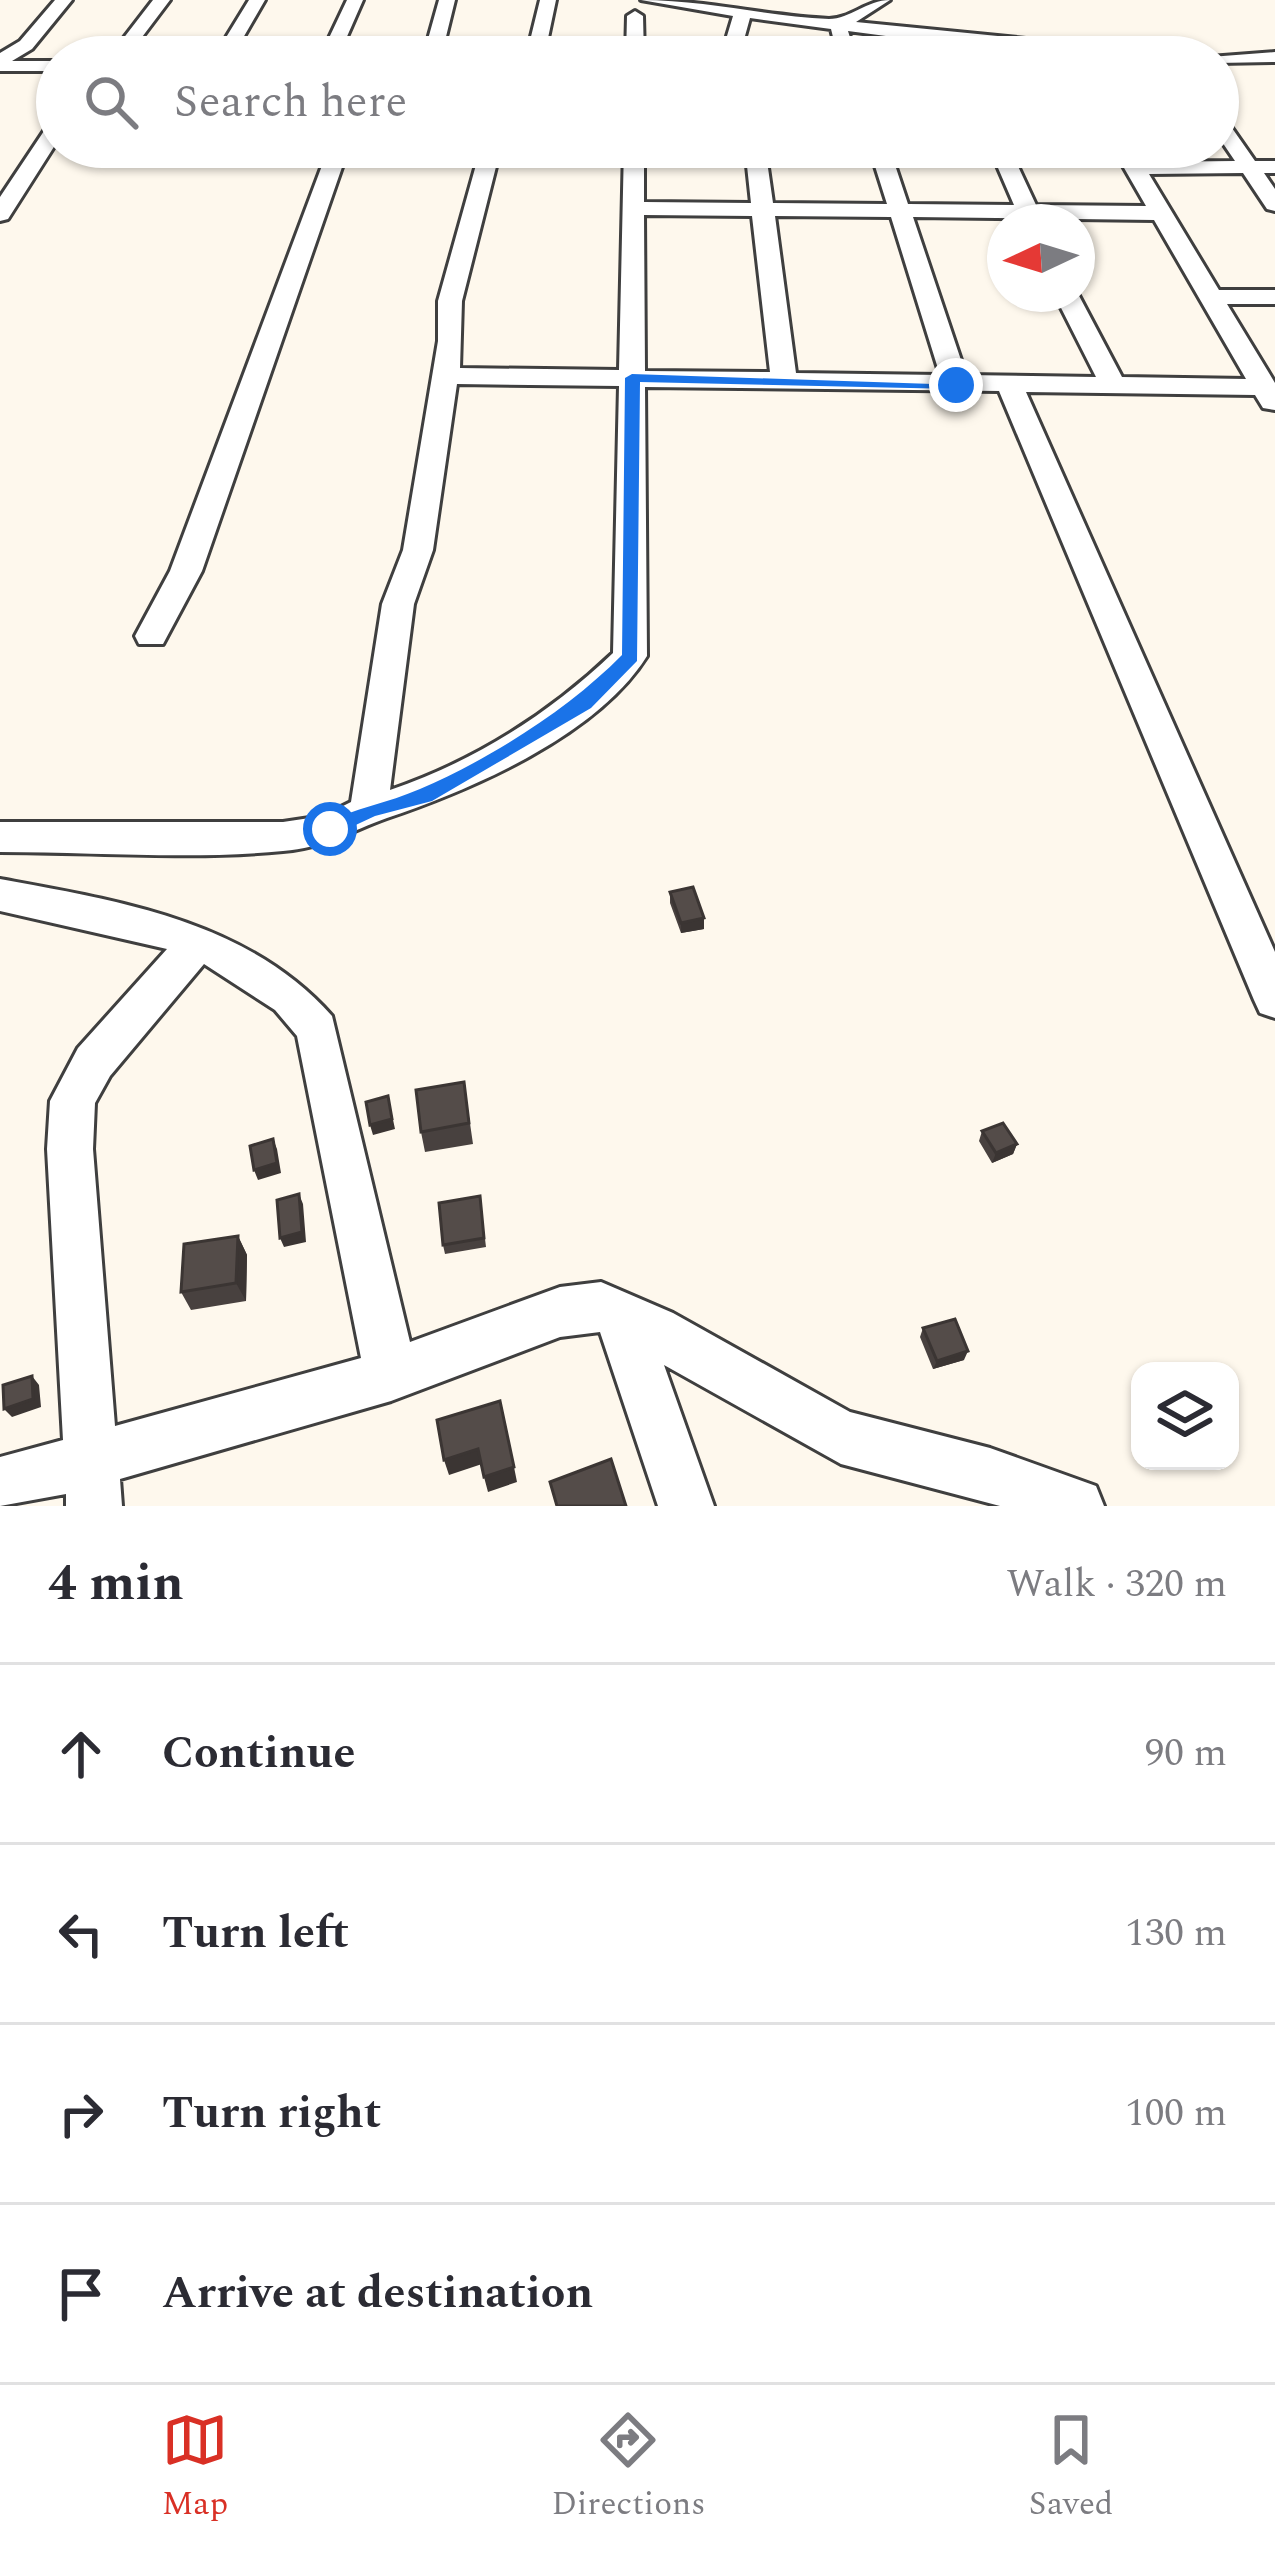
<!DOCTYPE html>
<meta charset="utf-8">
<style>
body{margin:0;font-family:Spectral,serif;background:#f2f2f3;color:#2b2b33}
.controls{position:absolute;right:36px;bottom:36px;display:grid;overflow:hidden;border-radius:24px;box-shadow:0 3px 9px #0004}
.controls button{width:108px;height:108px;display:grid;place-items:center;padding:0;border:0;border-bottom:3px solid #e1e1e2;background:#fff;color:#2b2b33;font:60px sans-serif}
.compass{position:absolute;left:987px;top:204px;width:108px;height:108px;border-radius:50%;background:#fff;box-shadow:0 3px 9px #0004;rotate:266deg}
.stop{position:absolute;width:36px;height:36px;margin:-27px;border:9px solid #1a73e8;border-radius:50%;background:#fff}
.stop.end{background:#1a73e8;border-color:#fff;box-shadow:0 3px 12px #0008}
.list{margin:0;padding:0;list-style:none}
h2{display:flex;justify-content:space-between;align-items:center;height:156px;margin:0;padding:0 48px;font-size:51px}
h2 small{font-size:39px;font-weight:400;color:#7c7c81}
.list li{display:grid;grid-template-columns:78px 1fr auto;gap:36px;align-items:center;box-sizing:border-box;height:180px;padding:0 48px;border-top:3px solid #e1e1e2}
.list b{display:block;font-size:45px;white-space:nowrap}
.list em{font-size:39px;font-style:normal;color:#7c7c81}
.icon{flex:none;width:66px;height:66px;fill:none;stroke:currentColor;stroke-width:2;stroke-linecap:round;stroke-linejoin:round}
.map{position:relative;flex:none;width:1275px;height:1506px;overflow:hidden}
.search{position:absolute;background:#fff;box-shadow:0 3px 9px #0004;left:36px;right:36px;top:36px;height:132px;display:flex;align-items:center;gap:30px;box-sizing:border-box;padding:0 42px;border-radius:66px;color:#7c7c81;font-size:45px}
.sheet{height:876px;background:#fff}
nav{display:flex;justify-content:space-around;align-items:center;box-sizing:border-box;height:168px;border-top:3px solid #e1e1e2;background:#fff;font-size:33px;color:#7c7c81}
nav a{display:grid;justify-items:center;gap:6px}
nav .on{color:#d93025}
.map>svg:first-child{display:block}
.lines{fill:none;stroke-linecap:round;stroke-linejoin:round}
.street-casing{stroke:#3f3f3f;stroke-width:6}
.street{fill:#fff;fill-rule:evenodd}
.wall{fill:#48413f}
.shaded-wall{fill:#3b3533}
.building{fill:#544c49;stroke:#3b3533;stroke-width:3}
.route{fill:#1a73e8}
</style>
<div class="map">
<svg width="1275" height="1506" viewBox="0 0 1275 1506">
<rect width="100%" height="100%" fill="#fef8ed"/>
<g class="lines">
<defs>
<path id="street" d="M55,0H72L32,49L12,61H57V71H0V53L20,41Z
M153,0H170L127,57H109Z
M249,0H265L232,57H214Z
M347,0H363L338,57H320Z
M439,0H455L441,57H423Z
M540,0H556L544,57H526Z
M641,0C705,0 766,16 829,19C850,19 867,0 890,0L856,22L1158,52L1167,57L969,47L848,31L856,57H838L831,29L750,18L745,36L751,57H733L727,36L733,16Z
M635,11L643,16L644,57H626L627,16Z
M1275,52V62L1218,63V57H1210Z
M1218,116L1225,118L1255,161H1275V173H1264L1275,189V211L1267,209L1243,173L1149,174L1219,290H1275V304H1227L1275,383V410L1263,408L1255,395L1026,392L1275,952V1018L1260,1013L1254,1000L999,391L645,387L647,656C597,736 472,789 387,818C351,831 323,848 283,851C191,860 93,852 0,852V822H283L323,816L351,802L382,604L403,550L438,341V301L481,147H501L462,301L460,368L619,370L624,147H644V202L751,203L745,147H765L773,203L887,204L869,147H889L908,204L1014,205L989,147H1009L1036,205L1146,206L1112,147H1132L1141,162L1235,161L1218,136ZM644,215L752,216L770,372L645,371ZM775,216L891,217L940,375L796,373ZM913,217L1154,220L1246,379L1122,377L1077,292L1054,294L1096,377L966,375ZM457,384L619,386L613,653C549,714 475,761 390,790L414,604L433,550Z
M57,120V142L8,219L0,221V197L50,122Z
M329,147H349L202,571L163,644H139L135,636L170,571Z
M0,879C120,901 248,921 332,1016L410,1342L560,1287L601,1282L673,1313L850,1412L990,1448L1096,1486L1104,1506H1000L841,1464L664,1365L714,1506H658L600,1332L560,1337L391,1401L120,1479L122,1506H66V1494L0,1506V1457L63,1440L47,1149L50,1101L78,1048L167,949L0,911ZM204,964L275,1010L297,1036L361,1358L115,1426L93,1149L95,1103L110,1076Z"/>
</defs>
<!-- street casing -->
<use href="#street" class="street-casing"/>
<!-- street -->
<use href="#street" class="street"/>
</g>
<!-- wall -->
<path class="wall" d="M670,892L704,929L681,933L670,903Z
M464,1082L473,1144L425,1152L421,1132Z
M982,1131L1017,1144L1013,1154L992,1163L979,1141Z
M481,1206L486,1247L445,1254L443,1245Z
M238,1236L247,1255L246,1301L191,1310L181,1292Z
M923,1328L964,1360L933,1369L920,1337Z"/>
<!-- shaded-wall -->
<path class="shaded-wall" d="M704,918V929L681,933V923Z
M388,1096L395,1129L373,1135L370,1125Z
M273,1139L277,1149L281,1173L258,1180L254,1170Z
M1017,1144L1013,1154L992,1163L996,1153Z
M299,1194L303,1204L306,1242L284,1247L280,1238Z
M238,1236L247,1255L246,1301L236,1283Z
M968,1351L964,1360L933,1369L937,1361Z
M32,1376L39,1385L41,1407L12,1417L4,1409Z
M478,1449L482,1464L449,1475L444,1460Z
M514,1467L517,1482L488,1492L484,1477Z"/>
<!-- building -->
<path class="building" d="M693,887L704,918L681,923L670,892Z
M464,1082L469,1123L421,1132L416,1090Z
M388,1096L392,1119L370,1125L366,1102Z
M1003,1123L1017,1144L996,1153L982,1131Z
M273,1139L277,1163L254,1170L250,1146Z
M299,1194L302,1232L280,1238L277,1200Z
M480,1196L484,1238L443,1245L439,1203Z
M238,1236L236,1283L181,1292L184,1244Z
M955,1319L968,1351L937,1361L923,1328Z
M32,1376L33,1399L4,1409L3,1385Z
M500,1401L514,1467L484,1477L478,1449L444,1460L437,1420Z
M611,1459L626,1506H557L550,1482Z"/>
<!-- route -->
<path class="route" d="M632,374L963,385L956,389L640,382L637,661L591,708L432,801L375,816L330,837L323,835V824C355,808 388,803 420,789C490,759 569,709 622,655L625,378Z"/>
</svg>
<div class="controls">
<button><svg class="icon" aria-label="layers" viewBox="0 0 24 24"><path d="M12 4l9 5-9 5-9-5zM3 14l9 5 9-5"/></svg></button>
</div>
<svg class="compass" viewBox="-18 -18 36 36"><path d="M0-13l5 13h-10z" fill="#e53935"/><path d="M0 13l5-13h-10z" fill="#7c7c81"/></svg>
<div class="stop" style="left:330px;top:829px"></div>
<div class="stop end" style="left:956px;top:385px"></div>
<div class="search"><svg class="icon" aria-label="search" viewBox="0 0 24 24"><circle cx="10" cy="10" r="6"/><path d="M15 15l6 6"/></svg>Search here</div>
</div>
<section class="sheet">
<h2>4 min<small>Walk · 320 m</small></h2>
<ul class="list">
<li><svg class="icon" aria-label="ahead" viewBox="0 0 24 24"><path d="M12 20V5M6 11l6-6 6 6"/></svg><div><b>Continue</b></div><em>90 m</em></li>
<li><svg class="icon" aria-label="left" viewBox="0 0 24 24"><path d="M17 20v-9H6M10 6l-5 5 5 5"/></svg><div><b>Turn left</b></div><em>130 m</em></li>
<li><svg class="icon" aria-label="right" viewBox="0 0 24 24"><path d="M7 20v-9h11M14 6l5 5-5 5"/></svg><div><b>Turn right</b></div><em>100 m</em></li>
<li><svg class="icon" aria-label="arrive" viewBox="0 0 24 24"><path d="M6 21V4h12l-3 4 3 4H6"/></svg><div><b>Arrive at destination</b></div></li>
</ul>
</section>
<nav>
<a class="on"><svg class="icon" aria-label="map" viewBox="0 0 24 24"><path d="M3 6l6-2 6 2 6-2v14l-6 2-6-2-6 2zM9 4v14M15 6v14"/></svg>Map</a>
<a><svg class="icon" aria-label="directions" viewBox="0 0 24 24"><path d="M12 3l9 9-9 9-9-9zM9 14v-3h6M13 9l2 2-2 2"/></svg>Directions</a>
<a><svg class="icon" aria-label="saved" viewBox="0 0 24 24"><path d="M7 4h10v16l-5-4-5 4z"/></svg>Saved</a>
</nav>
